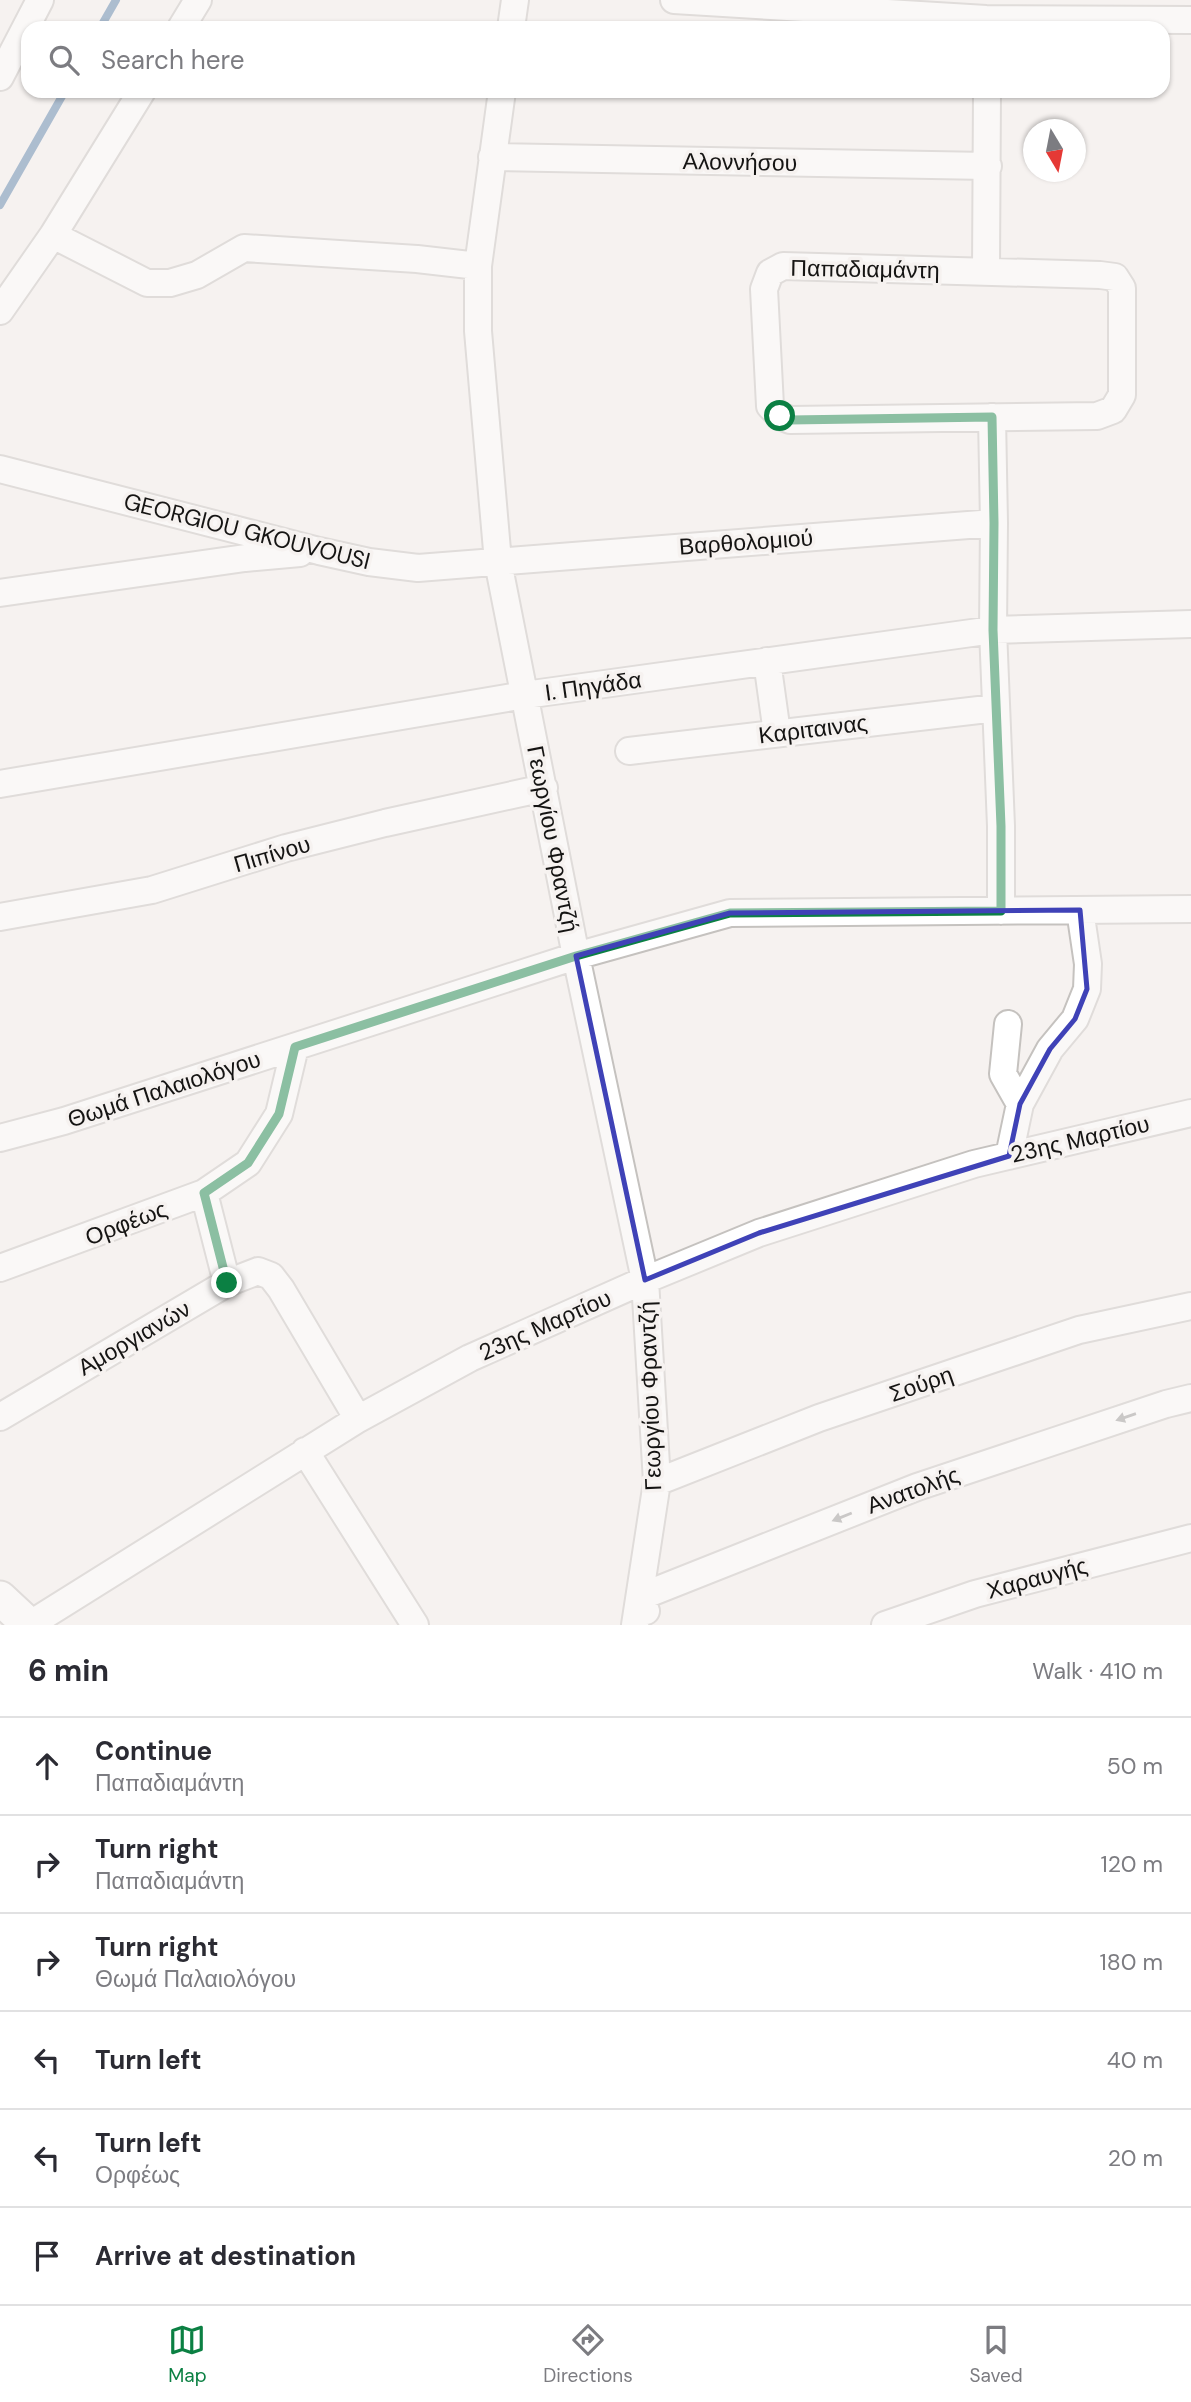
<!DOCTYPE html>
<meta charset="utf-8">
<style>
body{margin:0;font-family:"DM Sans",sans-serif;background:#f7f7f7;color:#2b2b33}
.compass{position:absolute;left:1023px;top:119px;width:63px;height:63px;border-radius:50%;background:#fff;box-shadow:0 2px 5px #0004;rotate:170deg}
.stop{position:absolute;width:21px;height:21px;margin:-16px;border:5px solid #0b8043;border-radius:50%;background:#fff}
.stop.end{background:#0b8043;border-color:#fff;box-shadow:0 2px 7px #0008}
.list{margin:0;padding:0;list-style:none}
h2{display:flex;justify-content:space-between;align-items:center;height:91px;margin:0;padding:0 28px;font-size:30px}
h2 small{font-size:23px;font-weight:400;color:#7c7c81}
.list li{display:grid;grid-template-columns:46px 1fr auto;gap:21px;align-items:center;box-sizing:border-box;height:98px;padding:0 28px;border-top:2px solid #e1e1e2}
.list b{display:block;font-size:26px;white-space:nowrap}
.list p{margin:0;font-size:23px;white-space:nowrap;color:#7c7c81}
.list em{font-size:23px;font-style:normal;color:#7c7c81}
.icon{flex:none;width:38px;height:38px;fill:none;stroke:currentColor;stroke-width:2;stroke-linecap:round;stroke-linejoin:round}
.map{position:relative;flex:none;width:1191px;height:1625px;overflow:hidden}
.search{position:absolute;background:#fff;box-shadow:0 2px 5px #0004;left:21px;right:21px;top:21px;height:77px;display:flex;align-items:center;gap:18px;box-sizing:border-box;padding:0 24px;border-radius:21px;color:#7c7c81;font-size:26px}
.sheet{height:679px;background:#fff}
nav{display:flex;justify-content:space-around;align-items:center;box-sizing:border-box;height:98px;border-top:2px solid #e1e1e2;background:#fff;font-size:19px;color:#7c7c81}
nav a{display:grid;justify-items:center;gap:4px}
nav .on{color:#0b8043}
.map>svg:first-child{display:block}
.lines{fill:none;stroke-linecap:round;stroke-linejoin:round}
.stream{stroke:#537ca7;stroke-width:8}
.minor-casing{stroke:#c5c2bf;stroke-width:30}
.major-casing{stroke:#c5c2bf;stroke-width:37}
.minor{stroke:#fff;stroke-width:26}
.major{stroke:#fff;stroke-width:33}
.oneway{fill:#969595}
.route{stroke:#0b8043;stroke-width:9}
.marked{fill:none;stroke:#3f42b7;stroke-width:5;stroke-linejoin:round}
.labels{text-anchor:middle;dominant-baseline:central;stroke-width:7;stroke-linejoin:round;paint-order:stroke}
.street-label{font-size:23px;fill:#151413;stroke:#f6f2f0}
</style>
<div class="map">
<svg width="1191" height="1625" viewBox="0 0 1191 1625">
<rect width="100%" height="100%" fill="#f6f2f0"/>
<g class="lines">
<!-- stream -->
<path class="stream" d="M100,28L116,0
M0,205L65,91"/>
<defs>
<path id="minor" d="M674,0L986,19L1191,20
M181,28L198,0
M511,28L515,0
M0,77L40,0
M502,91L478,266V331L498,562L576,956L645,1280L657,1482L635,1625
M492,157L988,166
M53,235L147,283H170L197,275L244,248L417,259L478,266
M783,266L1100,275L1115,277L1122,288V395L1113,410L1097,416L790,420L780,416L770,406L764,289L770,273Z
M986,271L987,91
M0,311L53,235L142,91
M992,417L994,523L993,630L1001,826V911
M0,469L319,551L369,562L418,568L994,523
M0,593L245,558L300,553
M767,661L777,733
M629,751L996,708
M0,784L525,695L993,630L1191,624
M0,917L152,890L286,848L385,823L544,788
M1008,1024L1003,1074L1020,1104
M0,1138L64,1121L576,956L730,913L1191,909
M1009,1156L1020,1104L1050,1049L1075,1019L1087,989L1088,964L1080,910
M204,1193L248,1163L279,1114L295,1047
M0,1268L204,1193L227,1283
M0,1417L227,1283L258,1271L271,1276L281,1289L358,1419
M305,1451L415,1625
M657,1482L819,1418L1079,1330L1191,1306
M646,1611L640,1597L917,1487L1166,1404L1191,1398
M29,1625L358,1419L470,1358L645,1280L759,1233L974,1164L1191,1113
M885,1625L975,1594L1191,1538"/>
<path id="major" d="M0,1598L29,1625"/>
</defs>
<!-- minor casing -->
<use href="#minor" class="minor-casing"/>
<!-- major casing -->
<use href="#major" class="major-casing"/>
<!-- minor -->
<use href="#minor" class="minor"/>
<!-- major -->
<use href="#major" class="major"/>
</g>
<!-- one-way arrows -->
<defs><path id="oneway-solid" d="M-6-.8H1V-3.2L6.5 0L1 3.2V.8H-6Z" transform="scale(1.75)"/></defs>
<g class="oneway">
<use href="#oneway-solid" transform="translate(1126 1417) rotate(161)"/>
<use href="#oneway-solid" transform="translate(842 1517) rotate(158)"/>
</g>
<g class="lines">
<!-- route -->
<path class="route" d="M227,1283L204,1193L248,1163L279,1114L295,1047L576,956L730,913L1001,911V826L993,630L994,523L992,417L790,420L780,416"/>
</g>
<!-- marked area -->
<path d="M0 0H1191V1625H0ZM1080,910L1087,989L1075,1019L1050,1049L1020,1104L1009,1156L759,1233L645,1280L576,956L730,913Z" fill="#f6f2f0" fill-opacity=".55" fill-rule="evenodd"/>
<path class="marked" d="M1080,910L1087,989L1075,1019L1050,1049L1020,1104L1009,1156L759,1233L645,1280L576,956L730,913Z"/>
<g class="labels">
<!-- street labels -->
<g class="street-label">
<text transform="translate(740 162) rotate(1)">Αλοννήσου</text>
<text transform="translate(865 269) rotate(1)">Παπαδιαμάντη</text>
<text transform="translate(247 531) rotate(14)">GEORGIOU GKOUVOUSI</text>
<text transform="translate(746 542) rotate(-4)">Βαρθολομιού</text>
<text transform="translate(593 686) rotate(-8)">Ι. Πηγάδα</text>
<text transform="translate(813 729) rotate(-7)">Καριταινας</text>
<text transform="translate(553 839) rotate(79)">Γεωργίου Φραντζή</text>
<text transform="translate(272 854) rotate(-16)">Πιπίνου</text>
<text transform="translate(164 1089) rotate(-18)">Θωμά Παλαιολόγου</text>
<text transform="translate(1080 1139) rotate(-13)">23ης Μαρτίου</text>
<text transform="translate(126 1223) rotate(-21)">Ορφέως</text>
<text transform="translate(545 1325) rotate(-24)">23ης Μαρτίου</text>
<text transform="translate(134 1338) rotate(-30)">Αμοργιανών</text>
<text transform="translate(921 1384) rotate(-19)">Σούρη</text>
<text transform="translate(650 1396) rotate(-92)">Γεωργίου Φραντζή</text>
<text transform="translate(913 1490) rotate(-20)">Ανατολής</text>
<text transform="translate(1037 1578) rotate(-15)">Χαραυγής</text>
</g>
</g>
</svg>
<svg class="compass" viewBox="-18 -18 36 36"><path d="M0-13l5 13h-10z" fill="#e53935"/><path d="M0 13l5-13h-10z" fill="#7c7c81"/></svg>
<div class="stop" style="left:780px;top:416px"></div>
<div class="stop end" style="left:227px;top:1283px"></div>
<div class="search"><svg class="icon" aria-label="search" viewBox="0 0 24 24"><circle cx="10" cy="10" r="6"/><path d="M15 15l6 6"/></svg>Search here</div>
</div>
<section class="sheet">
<h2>6 min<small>Walk · 410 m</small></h2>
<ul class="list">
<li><svg class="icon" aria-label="ahead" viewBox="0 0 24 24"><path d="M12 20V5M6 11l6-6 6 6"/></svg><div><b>Continue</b><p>Παπαδιαμάντη</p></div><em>50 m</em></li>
<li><svg class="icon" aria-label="right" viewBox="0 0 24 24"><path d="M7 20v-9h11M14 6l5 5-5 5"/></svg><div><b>Turn right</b><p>Παπαδιαμάντη</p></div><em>120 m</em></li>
<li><svg class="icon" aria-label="right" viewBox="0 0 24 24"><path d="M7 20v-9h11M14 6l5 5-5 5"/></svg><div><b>Turn right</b><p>Θωμά Παλαιολόγου</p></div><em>180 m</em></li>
<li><svg class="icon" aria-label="left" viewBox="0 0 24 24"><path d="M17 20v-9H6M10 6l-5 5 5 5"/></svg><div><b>Turn left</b></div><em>40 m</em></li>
<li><svg class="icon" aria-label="left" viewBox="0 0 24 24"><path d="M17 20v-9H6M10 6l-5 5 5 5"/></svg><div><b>Turn left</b><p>Ορφέως</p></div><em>20 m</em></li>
<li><svg class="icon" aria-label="arrive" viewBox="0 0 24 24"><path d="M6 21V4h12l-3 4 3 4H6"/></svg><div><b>Arrive at destination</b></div></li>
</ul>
</section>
<nav>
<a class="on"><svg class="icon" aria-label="map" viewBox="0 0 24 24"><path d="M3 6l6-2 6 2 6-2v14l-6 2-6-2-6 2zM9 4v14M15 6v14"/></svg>Map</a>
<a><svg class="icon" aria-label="directions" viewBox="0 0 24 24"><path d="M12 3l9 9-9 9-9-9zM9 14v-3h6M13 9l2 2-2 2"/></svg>Directions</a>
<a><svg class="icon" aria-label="saved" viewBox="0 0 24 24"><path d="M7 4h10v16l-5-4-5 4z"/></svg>Saved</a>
</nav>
